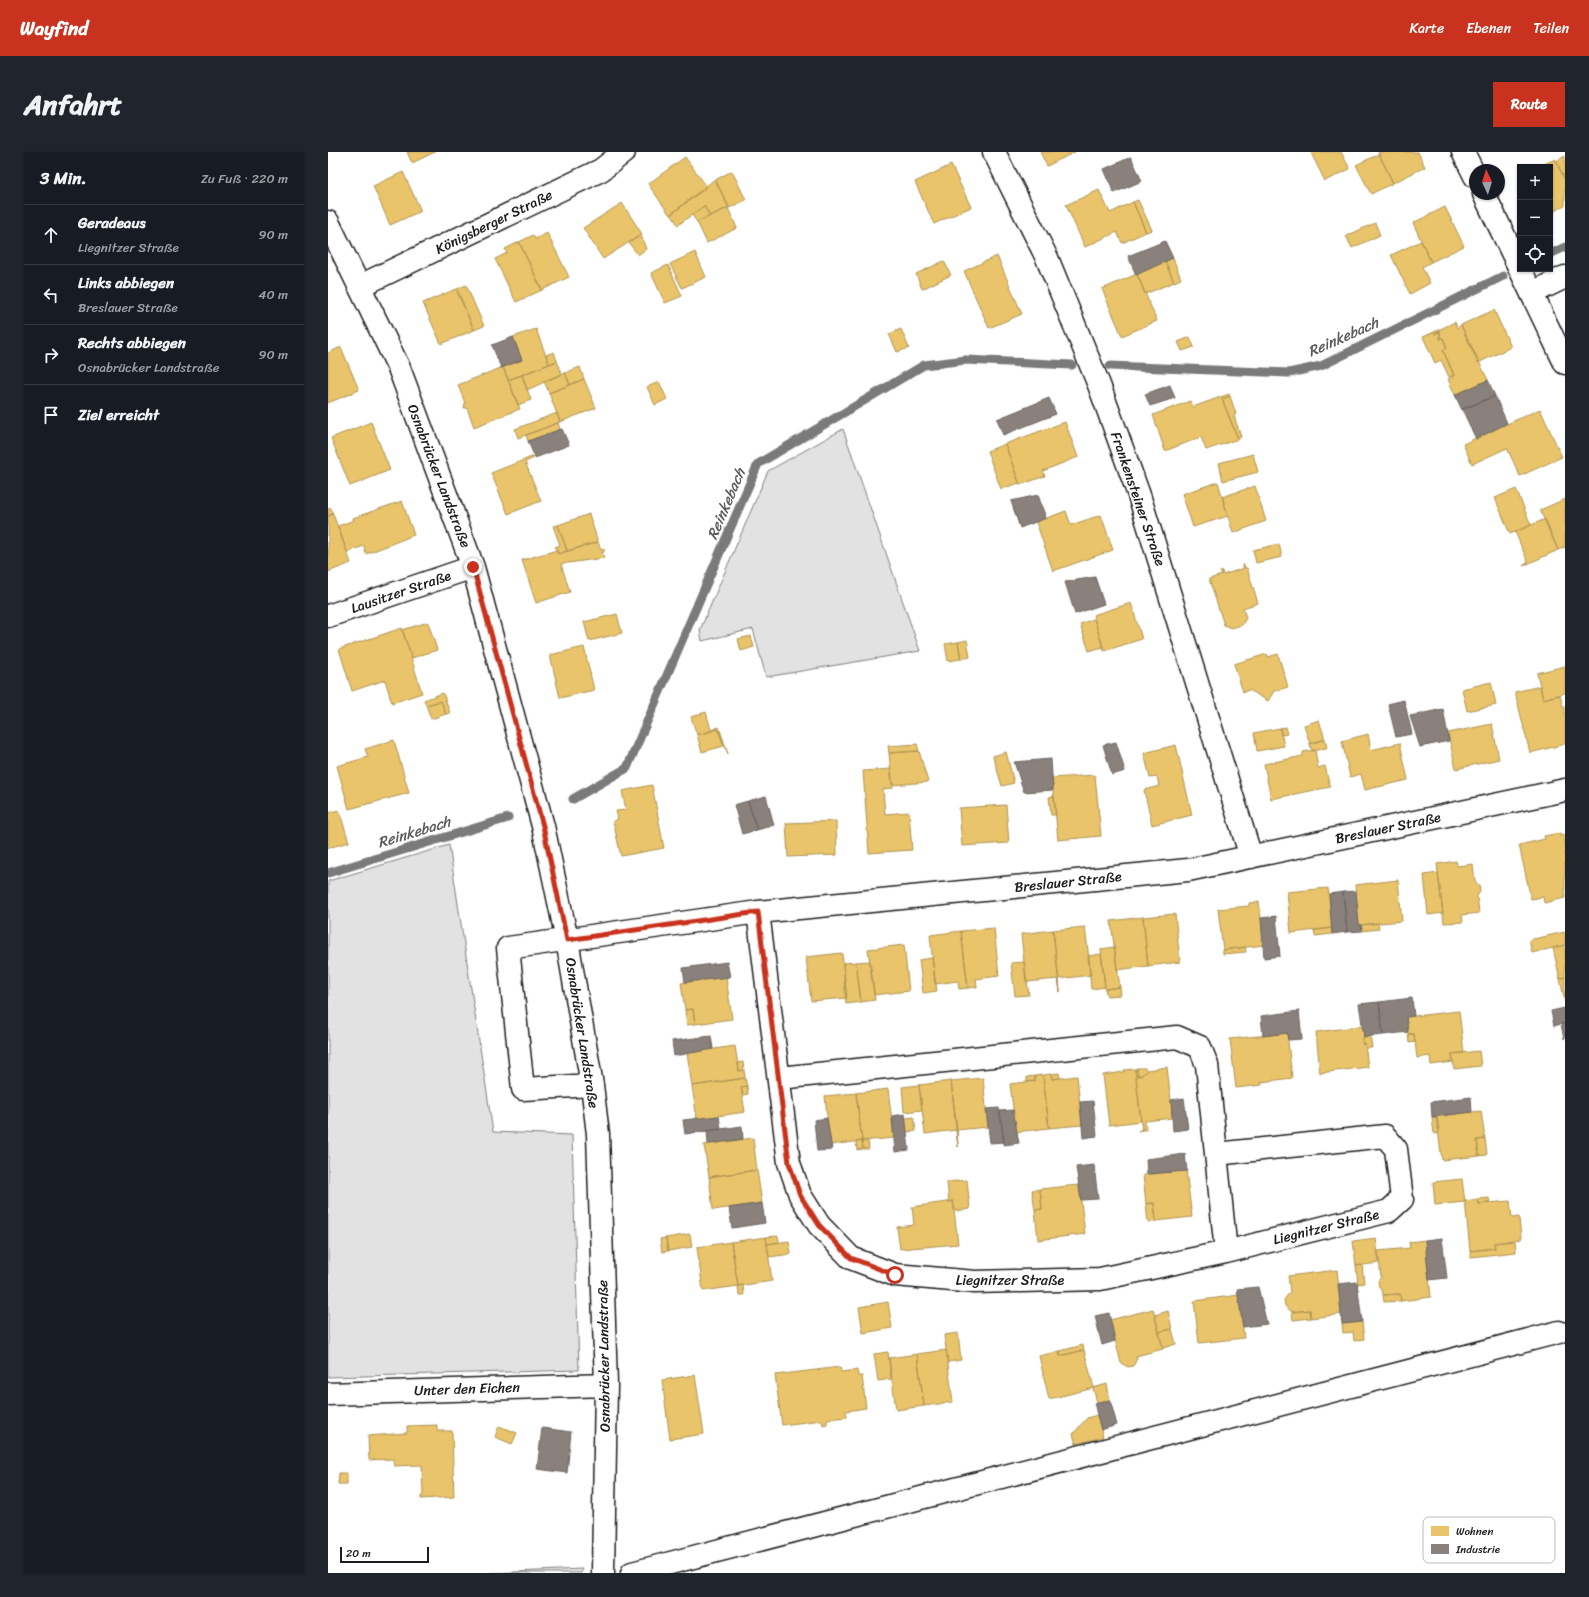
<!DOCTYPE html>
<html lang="de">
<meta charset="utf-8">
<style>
body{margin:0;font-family:Sriracha,sans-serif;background:#20242c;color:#f1f3f6}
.controls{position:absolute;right:12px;top:12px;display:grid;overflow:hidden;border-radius:0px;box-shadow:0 1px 3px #0004}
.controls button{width:36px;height:36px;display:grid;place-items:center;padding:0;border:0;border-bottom:1px solid #363941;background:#171b24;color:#f1f3f6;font:20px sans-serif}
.compass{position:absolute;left:1141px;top:12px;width:36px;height:36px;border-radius:50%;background:#171b24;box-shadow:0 1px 3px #0004;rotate:356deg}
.scale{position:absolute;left:12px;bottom:10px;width:89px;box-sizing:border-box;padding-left:4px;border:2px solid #1c1c1c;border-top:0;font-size:11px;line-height:14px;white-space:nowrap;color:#1c1c1c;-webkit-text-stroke:3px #fff;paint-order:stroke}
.stop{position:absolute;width:12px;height:12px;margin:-9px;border:3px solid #c8321e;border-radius:50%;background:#fff}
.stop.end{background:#c8321e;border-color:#fff;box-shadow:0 1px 4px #0008}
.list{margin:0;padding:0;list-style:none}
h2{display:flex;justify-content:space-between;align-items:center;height:52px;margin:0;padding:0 16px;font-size:17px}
h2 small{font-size:13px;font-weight:400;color:#9ea1a6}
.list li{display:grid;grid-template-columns:26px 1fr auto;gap:12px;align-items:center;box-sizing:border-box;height:60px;padding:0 16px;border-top:1px solid #363941}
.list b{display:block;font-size:15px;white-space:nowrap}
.list p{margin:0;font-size:13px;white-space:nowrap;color:#9ea1a6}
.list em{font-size:13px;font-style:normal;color:#9ea1a6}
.icon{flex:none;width:22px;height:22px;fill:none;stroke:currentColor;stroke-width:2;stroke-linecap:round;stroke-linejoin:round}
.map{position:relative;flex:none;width:1237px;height:1421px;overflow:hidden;border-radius:0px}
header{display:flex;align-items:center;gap:24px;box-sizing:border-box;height:56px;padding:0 20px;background:#c8321e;color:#fff}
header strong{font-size:19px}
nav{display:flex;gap:22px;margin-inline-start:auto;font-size:14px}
.intro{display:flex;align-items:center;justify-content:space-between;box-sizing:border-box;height:96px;padding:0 24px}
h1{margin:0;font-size:28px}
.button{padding:10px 18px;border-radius:0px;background:#c8321e;color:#fff;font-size:14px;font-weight:700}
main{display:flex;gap:24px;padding:0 24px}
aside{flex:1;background:#171b24;border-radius:0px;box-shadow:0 1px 3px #0004}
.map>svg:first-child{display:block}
.green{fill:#e2e2e2;stroke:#7f7f7f}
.homes{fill:#e9c46a;stroke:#ac9253}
.industry{fill:#8a817c;stroke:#69635f}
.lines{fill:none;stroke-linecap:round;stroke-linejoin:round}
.stream{stroke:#7a7a7a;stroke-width:9}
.minor-casing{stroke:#1c1c1c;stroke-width:25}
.minor{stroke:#fff;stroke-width:22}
.route{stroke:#c8321e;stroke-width:5}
.labels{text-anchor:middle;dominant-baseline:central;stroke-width:4;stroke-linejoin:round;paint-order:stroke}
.street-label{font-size:14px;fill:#1c1c1c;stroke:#fff}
.water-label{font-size:15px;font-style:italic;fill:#5a5a5a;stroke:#fff}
.key{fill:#fff;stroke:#bbb;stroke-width:1}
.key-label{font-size:11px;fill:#1c1c1c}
</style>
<header>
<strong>Wayfind</strong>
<nav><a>Karte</a><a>Ebenen</a><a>Teilen</a></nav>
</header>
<div class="intro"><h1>Anfahrt</h1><a class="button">Route</a></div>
<main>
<aside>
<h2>3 Min.<small>Zu Fuß · 220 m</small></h2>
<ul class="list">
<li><svg class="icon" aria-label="ahead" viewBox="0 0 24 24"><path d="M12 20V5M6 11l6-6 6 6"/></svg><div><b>Geradeaus</b><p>Liegnitzer Straße</p></div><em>90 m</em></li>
<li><svg class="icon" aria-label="left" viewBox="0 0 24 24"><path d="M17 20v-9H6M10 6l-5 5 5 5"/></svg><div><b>Links abbiegen</b><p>Breslauer Straße</p></div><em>40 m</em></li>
<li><svg class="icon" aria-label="right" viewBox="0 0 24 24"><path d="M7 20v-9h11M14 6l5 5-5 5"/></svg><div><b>Rechts abbiegen</b><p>Osnabrücker Landstraße</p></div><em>90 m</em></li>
<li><svg class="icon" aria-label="arrive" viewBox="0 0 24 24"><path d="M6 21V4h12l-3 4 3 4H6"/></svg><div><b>Ziel erreicht</b></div></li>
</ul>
</aside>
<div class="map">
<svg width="1237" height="1421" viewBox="0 0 1237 1421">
<rect width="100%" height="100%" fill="#fff"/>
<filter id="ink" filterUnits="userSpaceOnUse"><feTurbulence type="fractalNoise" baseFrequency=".025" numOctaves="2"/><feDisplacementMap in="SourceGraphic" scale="8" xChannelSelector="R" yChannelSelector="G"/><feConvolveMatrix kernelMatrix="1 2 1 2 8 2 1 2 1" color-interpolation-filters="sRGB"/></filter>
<g filter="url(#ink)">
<!-- green -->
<path class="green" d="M515,277L592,499L438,525L425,477L374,489L372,478L440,319Z
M121,693L165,980L244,983L251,1218L0,1225V729Z
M254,1417L253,1421H163Z"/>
<!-- homes -->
<path class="homes" d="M79,0H107L84,11Z
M712,0H747L719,14Z
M985,0H1013L1022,17L997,29L983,1Z
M1050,0H1090L1097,15L1065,31Z
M1051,2L1065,31L1043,42L1028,13Z
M1237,4V28L1228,9Z
M357,5L379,35L342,63L320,32Z
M1227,7L1237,28V54L1222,61V15H1210Z
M623,13L643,55L606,72L587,30Z
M404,19L418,48L401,56L387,28Z
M75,20L93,59L62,73L45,34Z
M387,27L401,55L382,64L376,54L350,73L343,62Z
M771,38L782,61L805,50L818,80L794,91L789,80L757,95L738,53Z
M810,48L824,78L818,80L805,50Z
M294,51L314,82L275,107L255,76Z
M376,54L382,64L369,70L364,63Z
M1117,55L1136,94L1103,110L1085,71Z
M400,56L409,76L379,91L369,70Z
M1047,71L1052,83L1024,96L1018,84Z
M219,81L241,125L214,138L191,90L205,83L207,87Z
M313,83L318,97L310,103L301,91Z
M1093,89L1103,110L1094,115L1102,131L1082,142L1063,103Z
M191,90L214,138L188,150L167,107L179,101L177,97Z
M367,100L378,125L354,136L342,112Z
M669,104L694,162L661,176L636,119Z
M845,106L853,127L846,130L837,109Z
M616,109L623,123L594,137L588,122Z
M837,109L846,130L817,142L809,122Z
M340,113L354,144L337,151L323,121Z
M809,122L829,169L794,184L774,137Z
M138,133L156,174L146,178L129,137Z
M128,137L146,178L113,192L95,151Z
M1166,158L1183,195L1150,211L1133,173Z
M1127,170L1129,176L1133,173L1160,228L1127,243L1120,227L1126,224L1115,198L1119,196L1115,186L1112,187V179L1107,182L1106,180Z
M208,177L221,212L180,228L175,215L194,208L185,185Z
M573,177L581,196L569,200L561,182Z
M1112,179V187L1115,186L1119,196L1115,198L1126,223L1121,225L1113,208L1107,211L1095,185L1106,180L1107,182Z
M862,185L866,195L854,199L850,190Z
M13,195L31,238L0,251V201Z
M226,200L229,209L221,212L218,203Z
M229,209L234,222L199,238L194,223Z
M175,215L192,257L146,275L139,256H136L137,251L130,233Z
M252,215L256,227L242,233L237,221Z
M237,221L242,233L221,241L216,229Z
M194,223L203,248L190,253L180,228Z
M256,227L268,256L232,270L221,241Z
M331,230L339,247L327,253L319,235Z
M901,242L902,244L894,247L910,287L878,298L873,285L837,299L825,263L862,249L865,255Z
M902,244L908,262L906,264L913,285L910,287L894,247Z
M1212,257L1234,305L1192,324L1179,296L1144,312L1135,292Z
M229,261L232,270L190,286L187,277Z
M43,270L62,318L22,334L3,286Z
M737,270L750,305L715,319L717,324L692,333L677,292Z
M230,271L232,277L200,289L198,283Z
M677,292L691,331L673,337L659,299Z
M925,302L930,320L895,329L891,311Z
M206,304V306L197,310L213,349L180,362L163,321Z
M890,330L900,364L865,375L854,342Z
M927,334L938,369L905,381L894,345Z
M1188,337L1203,373L1182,382L1167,346Z
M1237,347V395L1230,398L1212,358Z
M74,349L86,383L38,402L36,394L19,400L10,374L26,368L25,366Z
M3,356L5,362L0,364V357Z
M738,359L743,373L773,363L785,398L725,419L708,370Z
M5,362L23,411L0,420V364Z
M261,362L270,390L239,399L230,373Z
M1217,367L1230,398L1195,414L1200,410L1187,380Z
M230,373L239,399L230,402L227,395L232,393L225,374Z
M270,390L273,398L276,397V400H274L276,406L233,412L242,440L208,451L194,408L229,398L230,402Z
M951,392L954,405L928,411L925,398Z
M914,413H916L917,416H919L930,451L915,456L918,466L914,473L903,476L896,473L881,427L894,423L892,420L894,419L895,423L916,416Z
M803,451L814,487L776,499L765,463Z
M289,462L294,481L261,489L256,470Z
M766,467L775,495L761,499L752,472Z
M100,470L109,498L84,506L74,478Z
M74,476L94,541L64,551L57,528L24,539L11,497Z
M423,484L426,495L413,499L410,487Z
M639,488L642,505L633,507L630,490Z
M630,490L633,507L620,509L617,492Z
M256,495L266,538L232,546L222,503Z
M939,502L940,505L950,502L960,535L946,539L940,549L921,538L915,540L906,512Z
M1237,514V541L1215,547L1209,521Z
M1163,530L1168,553L1139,559L1134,537Z
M1212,534L1215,547L1232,543L1235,555H1237V592L1202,601L1187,540Z
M115,541L122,561L118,562L113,549L98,553L96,548Z
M113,549L118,562L103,567L98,553Z
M378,560L383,578L391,575L400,602L390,577L369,583L363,565Z
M991,568L997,587L982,592L976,573Z
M1164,572L1171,607L1128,617L1120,581Z
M958,575L960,582L953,583L952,576Z
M952,576L956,594L929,599L926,581Z
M390,577L396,594L374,600L369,583Z
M1040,582L1043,598L1072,591L1080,628L1037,638L1033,622L1022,625L1014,589Z
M997,587L999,596L984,599L982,592Z
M66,588L81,641L21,657L9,614L40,605L37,597Z
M589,592L591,599L561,601L560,594Z
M848,593L864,663L824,673L816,638L831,634L829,625L822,626L816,601Z
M987,598L990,616L997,614L1002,635L943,647L936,612L975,604V600Z
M591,599L600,630L564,633L561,601Z
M678,600L686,631L674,634L665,604Z
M563,617L565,636L555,637L557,662L581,660L584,698L541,701L535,619Z
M767,623L773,684L730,688L724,626Z
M324,633L336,696L293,704L285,669L290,667L288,659L298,658L294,639Z
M726,644L728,663H723L721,645Z
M678,653L681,691L634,694L631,656Z
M11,658L21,690L0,696V661Z
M508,669L509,703L460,705L458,671Z
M1232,681V684L1237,683V746L1216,751L1215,745L1203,747L1191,693L1217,687L1216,684Z
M1128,709L1129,714L1145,712L1147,729L1151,733L1152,740L1149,744L1151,761L1134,763L1135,770L1116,771L1109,712Z
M1110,721L1115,761L1100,763L1096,723Z
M1070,728L1074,769L1031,773L1027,733Z
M1000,736L1005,776L963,781L959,740Z
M931,750L936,793L895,798L890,757L921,754V751Z
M847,762L852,810L820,814L815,765Z
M815,765L820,814L789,818L783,769Z
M1050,771L1051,777L1034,779L1033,773Z
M757,775L763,823L731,827L732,840L725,778Z
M666,776L671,824L648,827L649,835L640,836L633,779Z
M1004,776V782L987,784L986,778Z
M725,778L732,840L730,827L698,830L696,810L693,782Z
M633,779L640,836L631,837L630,829L607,832L602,783Z
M1237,780V793L1204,801L1201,788Z
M576,793L581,839L546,843L540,797Z
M1237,793V825L1232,827L1225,796Z
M786,795L792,835L777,837L773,797Z
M917,795L918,800L895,802V798Z
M514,801L519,846L483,849L478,805Z
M773,802L777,835L763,837L760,804Z
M604,806L609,839L595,841L591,808Z
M542,809L547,848L533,850L528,810Z
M528,810L533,850L518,852L515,811Z
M696,810L701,843L687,844L683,811Z
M398,825L404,867L367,872L365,857L357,858L353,831Z
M1237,825V850L1232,827Z
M792,835L793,843L779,844L777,837Z
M365,857L367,872L359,873L357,858Z
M1131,859L1136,901L1124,902L1125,910L1103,913L1102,904L1089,906L1086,882H1080L1078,865Z
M1035,874L1036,886L1034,887L1035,893L1037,892L1040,915L992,921L988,880Z
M959,881L964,926L933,930L934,933L908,936L902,887Z
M1080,882H1086L1087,890L1081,891Z
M1042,884L1044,896H1038L1037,892L1035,893L1034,887Z
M407,894L411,919L416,918L417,926L364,934L359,901Z
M1151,899L1153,914L1126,917L1124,902Z
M415,910L416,918L411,919L410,911Z
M839,915L845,966L817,969L818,978H814L807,917L809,916L810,924L814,923L819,918Z
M809,916H817L819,918L814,923L810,924Z
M807,917L813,969L814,978L810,979L814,977L813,969L781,973L775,923L796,920V918Z
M731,921L732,926L724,927L723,922Z
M723,922L724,927L749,924L754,973L721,976L715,923Z
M715,923L721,976L688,980L682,932L707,929V924Z
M707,924V929L699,930V925Z
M417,926L419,934L413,935L417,960L369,967L364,934Z
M655,926L660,975L629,978L630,995L623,929Z
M623,929L629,978L630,995L628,978L597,982L591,933Z
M591,933L594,958L576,960L574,935Z
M419,934L420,942L415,943L413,935Z
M560,937L566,986L534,989L528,941Z
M528,941L534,989L502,993L497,944Z
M1153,959L1157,987L1149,988L1151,1004L1114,1008L1108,964Z
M586,965L588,979L579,980L577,966Z
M1104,965H1109L1111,981L1106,982Z
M425,986L429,1018L381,1025L376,993Z
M1157,987L1159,1003L1151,1004L1149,988Z
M534,989L535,997L529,998L528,990Z
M534,989H540L541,997H535Z
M429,1018L434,1051L385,1058L381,1025Z
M858,1018L864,1065L828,1069L826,1051L818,1052L815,1023Z
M1134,1027L1137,1050L1107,1053L1105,1030Z
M639,1028L642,1057L627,1059L625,1049L621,1050L619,1030Z
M750,1033H751L757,1082L710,1088L707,1058L714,1057L712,1037Z
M712,1037L714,1057L707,1058L704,1038Z
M1161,1046L1162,1051L1151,1052L1150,1047Z
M1150,1047L1151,1052L1182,1049L1184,1066L1191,1065L1193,1087L1166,1091L1167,1096L1142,1099L1137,1049Z
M625,1049L630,1092L572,1097L569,1075L586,1073L584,1055Z
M826,1051L828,1069L820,1071L818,1052Z
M362,1082L364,1095L340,1099L338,1086Z
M450,1084L451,1090L439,1092L438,1085Z
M438,1085L444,1129L410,1134L403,1090Z
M338,1086L340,1099L334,1100L332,1087Z
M1048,1086L1051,1111L1028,1114L1025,1089Z
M1097,1088L1103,1145L1073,1149L1072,1142L1055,1143L1054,1138L1051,1136L1050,1129L1053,1125L1050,1099L1082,1096L1081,1090Z
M461,1089L463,1102L441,1105L439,1092Z
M1187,1089L1188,1100L1143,1105L1142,1099L1167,1096L1166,1091Z
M403,1090L410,1134L375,1139L369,1095Z
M1034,1113L1036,1131L1030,1132L1028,1114Z
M1009,1118L1014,1162L983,1166L982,1158L964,1160L957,1154L956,1148L962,1140L960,1124Z
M415,1133L416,1143H411L410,1134Z
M1072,1142L1073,1149L1056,1150L1055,1143Z
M911,1143L916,1186L871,1191L866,1149Z
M560,1150L564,1176L535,1181L531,1155Z
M825,1157L835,1197L808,1204L809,1207L805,1214L800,1215L793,1211L782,1168Z
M982,1158L983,1166L965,1168L964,1160Z
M840,1159L844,1177L831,1180L827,1163Z
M1034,1170L1036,1187L1026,1189L1025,1180L1015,1181L1014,1172Z
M844,1177L848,1192L835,1196L831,1180Z
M630,1181L633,1208L620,1210L616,1183Z
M755,1193L756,1198L732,1204V1199Z
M618,1198L625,1250L596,1254L589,1202Z
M756,1198L766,1236L721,1247L711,1204L732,1199V1204Z
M560,1200L563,1227L550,1229L546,1202Z
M589,1202L596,1254L568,1258L561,1206Z
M512,1215L513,1220L529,1218L530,1224H534L538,1256L518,1259L519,1265L499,1267V1272L495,1273L494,1268L454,1273L447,1223Z
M367,1223L376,1282L342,1287L334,1228Z
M779,1232L782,1248L769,1250L765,1236Z
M769,1263L775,1285L748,1292L745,1282L759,1266Z
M109,1273V1279H124L126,1345L93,1347V1344H95L94,1313L66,1314L65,1307L41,1308L40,1284L79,1281V1274Z
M171,1274L189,1281L184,1292L167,1285Z
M11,1321H19V1332H10Z"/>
<!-- industry -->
<path class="industry" d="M803,5L814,29L786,41L776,17Z
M837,89L845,106L808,123L800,104Z
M185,185L194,208L173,216L164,193Z
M1160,228L1167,244L1134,258L1127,243Z
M842,233L847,246L822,254L817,242Z
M1167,244L1179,271L1148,287L1134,257Z
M721,246L728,262L675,283L669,267Z
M234,277L241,293L207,306L200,289Z
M710,343L718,366L692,376L683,349Z
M767,425L776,452L747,462L737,430Z
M1076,548L1084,582L1068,585L1060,552Z
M1115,557L1121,589L1092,595L1082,564Z
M788,590L797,619L784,623L775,593Z
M723,607L725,638L696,640L686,610Z
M438,644L446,673L429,678L420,649Z
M420,649L429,678L414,682L406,653Z
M1028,739L1031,773H1033L1034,779L1019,780L1015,740Z
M1015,740L1019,780L1004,782L1001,742Z
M948,764L952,804L936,806L933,766Z
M399,810L402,825L357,830L355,816Z
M1084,846L1086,864L1078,865L1080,880L1055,883L1051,850Z
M1051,850L1055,883L1036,885L1031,852Z
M1237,856V871L1226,874L1223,859Z
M971,859L974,887L960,888L959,881L935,884L933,864Z
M1237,871V886L1236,887L1233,872Z
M383,884L385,897L346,904L344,889Z
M1143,945L1144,960L1104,965L1103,950Z
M856,946L860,977L845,979L843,948Z
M765,949L769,984L755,986L752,950Z
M671,956L676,990L662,991L658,957Z
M685,958L691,991L676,993L672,959Z
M577,962L581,998L567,1000L564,964Z
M391,964L393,977L357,982L355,968Z
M499,966L504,998L489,999L486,968Z
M414,974L415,987L380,992L379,979Z
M857,1002L859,1019L819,1022L818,1007Z
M766,1013L770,1047L753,1048L748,1015Z
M434,1051L437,1071L404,1076L401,1056Z
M1114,1086L1119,1126L1101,1128L1097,1088Z
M1029,1130L1034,1170L1014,1172L1010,1132Z
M930,1135L939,1172L915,1175L909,1137Z
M781,1161L787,1189L774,1193L767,1164Z
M782,1248L789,1273L773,1278L766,1251Z
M214,1276L243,1280L239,1321L209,1317Z"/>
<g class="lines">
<!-- stream -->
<path class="stream" d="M1222,102L1237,95
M782,214L961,221L993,214L1175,124
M245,647L299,616L430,312L596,213L638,208L744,213
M0,721L180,666"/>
<defs>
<path id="minor" d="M666,0L719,106L771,233L811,343L923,705
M1135,0L1147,24
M1156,42L1192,117
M0,70L71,216L145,415L215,674L239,788L264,933L270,982L278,1233L275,1421
M1192,117L1237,211
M32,134L273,18L296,0
M1204,141L1237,125
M0,464L145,415
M430,760L461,1011L472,1043L491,1073L523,1106L567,1123L647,1130L772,1127L898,1100L879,913L872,895L849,885L451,926
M264,933L195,937L180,796L430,760L860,718L1237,638
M888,1002L1057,984L1068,997L1074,1047L1061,1059L898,1100
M0,1242L278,1233
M304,1421L1231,1180"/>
</defs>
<!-- minor casing -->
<use href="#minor" class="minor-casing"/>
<!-- minor -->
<use href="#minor" class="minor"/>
</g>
</g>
<g class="lines" filter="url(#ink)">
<!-- route -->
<path class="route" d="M145,415L215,674L239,788L430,760L461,1011L472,1043L491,1073L523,1106L567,1123"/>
</g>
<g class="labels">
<!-- street labels -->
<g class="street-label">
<text transform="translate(166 70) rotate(-26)">Königsberger Straße</text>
<text transform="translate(111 324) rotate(69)">Osnabrücker Landstraße</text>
<text transform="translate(810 347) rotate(71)">Frankensteiner Straße</text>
<text transform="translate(73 440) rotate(-19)">Lausitzer Straße</text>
<text transform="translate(1060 676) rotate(-12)">Breslauer Straße</text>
<text transform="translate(740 730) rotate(-6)">Breslauer Straße</text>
<text transform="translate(254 881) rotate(81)">Osnabrücker Landstraße</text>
<text transform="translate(998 1075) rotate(-14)">Liegnitzer Straße</text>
<text x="682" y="1128">Liegnitzer Straße</text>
<text transform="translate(276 1204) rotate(-91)">Osnabrücker Landstraße</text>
<text transform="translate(139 1237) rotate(-2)">Unter den Eichen</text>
</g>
<!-- water labels -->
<g class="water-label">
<text transform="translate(1015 185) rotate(-24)">Reinkebach</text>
<text transform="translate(398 352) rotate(-67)">Reinkebach</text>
<text transform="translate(86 680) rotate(-17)">Reinkebach</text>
</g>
</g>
<!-- legend -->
<rect x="1095" y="1365" width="132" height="46" rx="6" class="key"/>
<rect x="1103" y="1374" width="18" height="10" fill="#e9c46a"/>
<rect x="1103" y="1392" width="18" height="10" fill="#8a817c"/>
<g class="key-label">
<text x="1128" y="1383">Wohnen</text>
<text x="1128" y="1401">Industrie</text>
</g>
</svg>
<div class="controls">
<button>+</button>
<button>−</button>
<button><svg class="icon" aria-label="locate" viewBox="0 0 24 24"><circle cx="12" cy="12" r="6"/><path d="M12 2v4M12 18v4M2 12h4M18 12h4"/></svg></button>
</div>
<svg class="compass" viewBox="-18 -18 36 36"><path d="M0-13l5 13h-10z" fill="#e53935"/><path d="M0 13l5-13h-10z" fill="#9ea1a6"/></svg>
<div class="scale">20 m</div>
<div class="stop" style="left:567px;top:1123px"></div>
<div class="stop end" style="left:145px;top:415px"></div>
</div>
</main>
